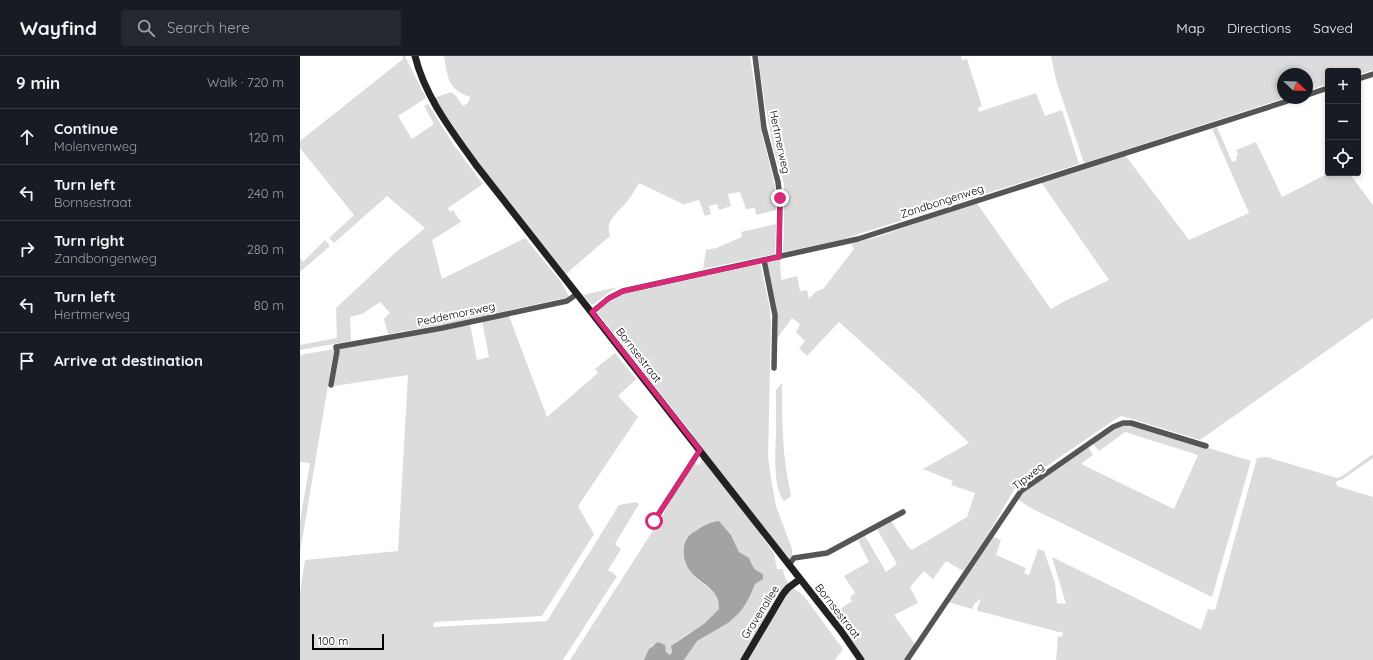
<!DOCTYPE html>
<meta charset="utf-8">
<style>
body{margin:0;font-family:Quicksand,sans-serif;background:#242831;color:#f1f3f6}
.controls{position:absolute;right:12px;top:12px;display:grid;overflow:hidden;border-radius:4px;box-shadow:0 2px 6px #0003}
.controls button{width:36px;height:36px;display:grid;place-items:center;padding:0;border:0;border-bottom:1px solid #363941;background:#171b24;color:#f1f3f6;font:20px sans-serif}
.compass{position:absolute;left:977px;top:12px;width:36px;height:36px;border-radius:50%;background:#171b24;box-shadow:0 2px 6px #0003;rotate:113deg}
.scale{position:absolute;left:12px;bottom:10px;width:72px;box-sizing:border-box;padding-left:4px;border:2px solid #000;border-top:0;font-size:11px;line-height:14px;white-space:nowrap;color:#000;-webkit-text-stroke:3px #fff;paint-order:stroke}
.stop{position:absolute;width:12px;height:12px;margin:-9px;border:3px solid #db2777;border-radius:50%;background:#fff}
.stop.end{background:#db2777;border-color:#fff;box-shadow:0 1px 4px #0008}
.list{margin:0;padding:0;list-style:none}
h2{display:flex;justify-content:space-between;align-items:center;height:52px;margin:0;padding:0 16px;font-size:17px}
h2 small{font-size:13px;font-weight:400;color:#9ea1a6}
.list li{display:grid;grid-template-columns:26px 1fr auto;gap:12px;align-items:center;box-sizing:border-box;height:56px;padding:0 16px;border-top:1px solid #363941}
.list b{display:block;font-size:15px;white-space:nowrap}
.list p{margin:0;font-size:13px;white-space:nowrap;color:#9ea1a6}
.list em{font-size:13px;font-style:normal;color:#9ea1a6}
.icon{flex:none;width:22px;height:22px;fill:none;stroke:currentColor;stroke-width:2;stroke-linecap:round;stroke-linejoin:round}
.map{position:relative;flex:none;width:1073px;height:604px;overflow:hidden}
header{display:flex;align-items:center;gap:24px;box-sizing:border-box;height:56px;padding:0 20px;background:#171b24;border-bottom:1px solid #363941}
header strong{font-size:19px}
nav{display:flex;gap:22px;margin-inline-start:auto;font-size:14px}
.search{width:280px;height:36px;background:#242831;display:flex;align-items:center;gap:10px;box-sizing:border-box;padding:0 14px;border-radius:4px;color:#9ea1a6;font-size:15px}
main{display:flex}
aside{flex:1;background:#171b24}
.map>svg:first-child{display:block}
.green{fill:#dcdcdc}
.water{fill:#a3a3a3}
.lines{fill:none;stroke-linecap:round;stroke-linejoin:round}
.street{stroke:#555;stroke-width:5.5}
.secondary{stroke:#222;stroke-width:7}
.route{stroke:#db2777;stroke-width:5}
.labels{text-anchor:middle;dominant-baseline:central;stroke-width:4;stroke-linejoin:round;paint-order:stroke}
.street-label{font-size:11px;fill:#000;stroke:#fff}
</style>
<header>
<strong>Wayfind</strong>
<div class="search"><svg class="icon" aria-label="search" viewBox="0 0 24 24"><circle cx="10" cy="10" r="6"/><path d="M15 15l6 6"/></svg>Search here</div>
<nav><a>Map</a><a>Directions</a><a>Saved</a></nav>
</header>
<main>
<aside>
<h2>9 min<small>Walk · 720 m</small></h2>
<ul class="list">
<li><svg class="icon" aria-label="ahead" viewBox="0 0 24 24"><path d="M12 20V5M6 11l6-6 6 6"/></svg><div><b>Continue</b><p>Molenvenweg</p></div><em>120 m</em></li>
<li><svg class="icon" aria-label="left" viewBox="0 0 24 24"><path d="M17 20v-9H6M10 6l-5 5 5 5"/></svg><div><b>Turn left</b><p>Bornsestraat</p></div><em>240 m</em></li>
<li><svg class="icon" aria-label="right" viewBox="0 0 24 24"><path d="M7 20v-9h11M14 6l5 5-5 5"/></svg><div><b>Turn right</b><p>Zandbongenweg</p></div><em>280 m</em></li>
<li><svg class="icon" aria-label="left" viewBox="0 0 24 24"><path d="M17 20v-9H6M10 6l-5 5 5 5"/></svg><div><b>Turn left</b><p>Hertmerweg</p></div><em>80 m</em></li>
<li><svg class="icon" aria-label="arrive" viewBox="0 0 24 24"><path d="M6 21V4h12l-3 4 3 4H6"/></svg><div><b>Arrive at destination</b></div></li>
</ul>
</aside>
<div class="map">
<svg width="1073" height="604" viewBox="0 0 1073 604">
<rect width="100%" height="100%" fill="#fff"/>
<!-- green -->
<path class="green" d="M103,0H105L126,42L98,60L112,83L134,68L124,50L128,48L153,88L183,128L148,152L150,156L153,154L161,166L132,184L142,223L225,182L262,227L269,241L151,267L88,278L84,263L90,257L80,246L62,258L50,261L51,285L0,294V289L37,282L36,252L95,197L125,172L87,140L34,187L29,182L54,159L0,92V85L103,3Z
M144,0H450L463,82L475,130L476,154L456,159L455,152L446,153L440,136L428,138L431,150L419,154L417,148L409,150L411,158L405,160L399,144L385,148V149L339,127C336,132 333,138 329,143C321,155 304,163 310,180L266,218L178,106L134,42L151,36L156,40L163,50L168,47L170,41C147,33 148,21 144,0Z
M458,0H661L662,4L667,3L682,50L678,52L679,56L736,37L745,60L762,54L779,108L540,184L483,196L484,163V128L473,91L465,49Z
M751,0H1073V14L1058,19V15H1028V28L1007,35V18H983V42H985L784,107L756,24Z
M917,71L932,106L937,104L936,101L938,100L936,94L956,86L982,141L1029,117H1049L1073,149V262L900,384L832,363L821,360L814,364L715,432L690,475L663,515L646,505L633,523L624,515L610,531L618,547L594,559L615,588L604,604H565L541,568L531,559L552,545L550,541L555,537L544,520L569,506L558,484L565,480L586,516L597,508L577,473L591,465L609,492L612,494L667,461L675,437L651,429L653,425L623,413L669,387L619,338L539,266L507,300L499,292L505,285L496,276L500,268L492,262L476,284L466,205L480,202L481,224L497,220L500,235L507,234L509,243L515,236L523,233L554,193L551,188L580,180L676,146L751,253L763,246L809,224L741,126L825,99L889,184L949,157L912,73Z
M476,168L475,198L403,213L406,194L416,192L442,181L441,176Z
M25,184L30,190L0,216V202L3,206Z
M460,206L470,253L471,267L468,400L471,423L476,450L492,493V501L489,504L390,380L392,378L297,256L299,253L317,237Z
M318,231L309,236L294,248H291L283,239Z
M209,260L247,361L298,317L295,313L315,297L336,323L318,340L338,361L278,450L294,478L242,560L134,566L133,571L247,565L319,449L336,446L339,448L315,488L321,493L308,514L317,520L263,604H0V536L5,504L98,495L108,319L34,330L40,292L170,268L177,304L189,301L182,265Z
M34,293L0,497V465L10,407L0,406V299Z
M482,327C482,367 482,400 491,439L490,441L484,445C473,432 475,396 476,380C476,365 476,349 476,334Z
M831,368L951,405L912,541L729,451L716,442L787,389L793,399L781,408L874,453L898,399L825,376L799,395L792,387L813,372Z
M1073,398V402L1043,423L1036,426L1037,430L1073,441V604H756L758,580L762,581L763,576H759L678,555L677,553L681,543L675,547L672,553L648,546L691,480L701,484L696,499L726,512L724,517L729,519L738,493L744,495L755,527L757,547L766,548L752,501L901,574L908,553L915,554L957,402L967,401L1037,422L1042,420Z
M402,401L447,458L474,498L477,513H483L485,522L489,528L442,604H384L397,585L428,567L443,552L455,528L459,516L452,509L450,504L439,496L431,479L419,465L413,466L399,473L385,506C388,512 391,517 396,522C406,532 420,535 419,553L405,567L380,583L371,591L372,596L370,599L366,596L352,589L344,604H270L361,462L393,406L398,409L400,408Z
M493,532L503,539L543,593L535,604H448L485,539Z"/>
<!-- water -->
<path class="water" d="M419,465L431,479L439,496L449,502C451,506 452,510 455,513C458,516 461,516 463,519V523L455,528L449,542L443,552L437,559L428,567L397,585L384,604H344L349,593L358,586L365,589L366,596L370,599L372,596L371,590L405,567L419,553C421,524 381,529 384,491C385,485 388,479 394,476C402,471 409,466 419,465Z"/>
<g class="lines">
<!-- street -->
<path class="street" d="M455,0L464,72L478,126L480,142L479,201
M1058,23L1073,18
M1007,39L1028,32
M464,204L475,259L474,312
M292,256L309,242L323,235L558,183L997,42
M31,329L37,295L36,291L142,272L267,245L277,238
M354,465L400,394
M489,509L494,502L527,497L603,456
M607,604L721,435L813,371L823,367H831L906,390"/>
<!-- secondary -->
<path class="secondary" d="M115,0C125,41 152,75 176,109L541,575L561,604
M444,604L483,538L488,532L500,523"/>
</g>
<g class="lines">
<!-- route -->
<path class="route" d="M354,465L400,394L292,256L309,242L323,235L479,201L480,142"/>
</g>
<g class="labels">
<!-- street labels -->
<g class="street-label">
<text transform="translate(480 86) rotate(78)">Hertmerweg</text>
<text transform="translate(642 145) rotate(-18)">Zandbongenweg</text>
<text transform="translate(156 258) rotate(-12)">Peddemorsweg</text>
<text transform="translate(339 299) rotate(52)">Bornsestraat</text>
<text transform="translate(728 420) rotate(-38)">Tipweg</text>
<text transform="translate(538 555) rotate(52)">Bornsestraat</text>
<text transform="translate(460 556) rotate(-58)">Gravenallee</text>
</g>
</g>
</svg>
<div class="controls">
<button>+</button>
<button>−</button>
<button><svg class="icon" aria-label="locate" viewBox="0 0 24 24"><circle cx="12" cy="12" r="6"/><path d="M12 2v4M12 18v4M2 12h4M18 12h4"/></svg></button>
</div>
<svg class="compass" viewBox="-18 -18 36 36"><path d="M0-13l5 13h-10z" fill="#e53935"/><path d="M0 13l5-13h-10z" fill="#9ea1a6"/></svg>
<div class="scale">100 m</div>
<div class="stop" style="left:354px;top:465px"></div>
<div class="stop end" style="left:480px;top:142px"></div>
</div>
</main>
